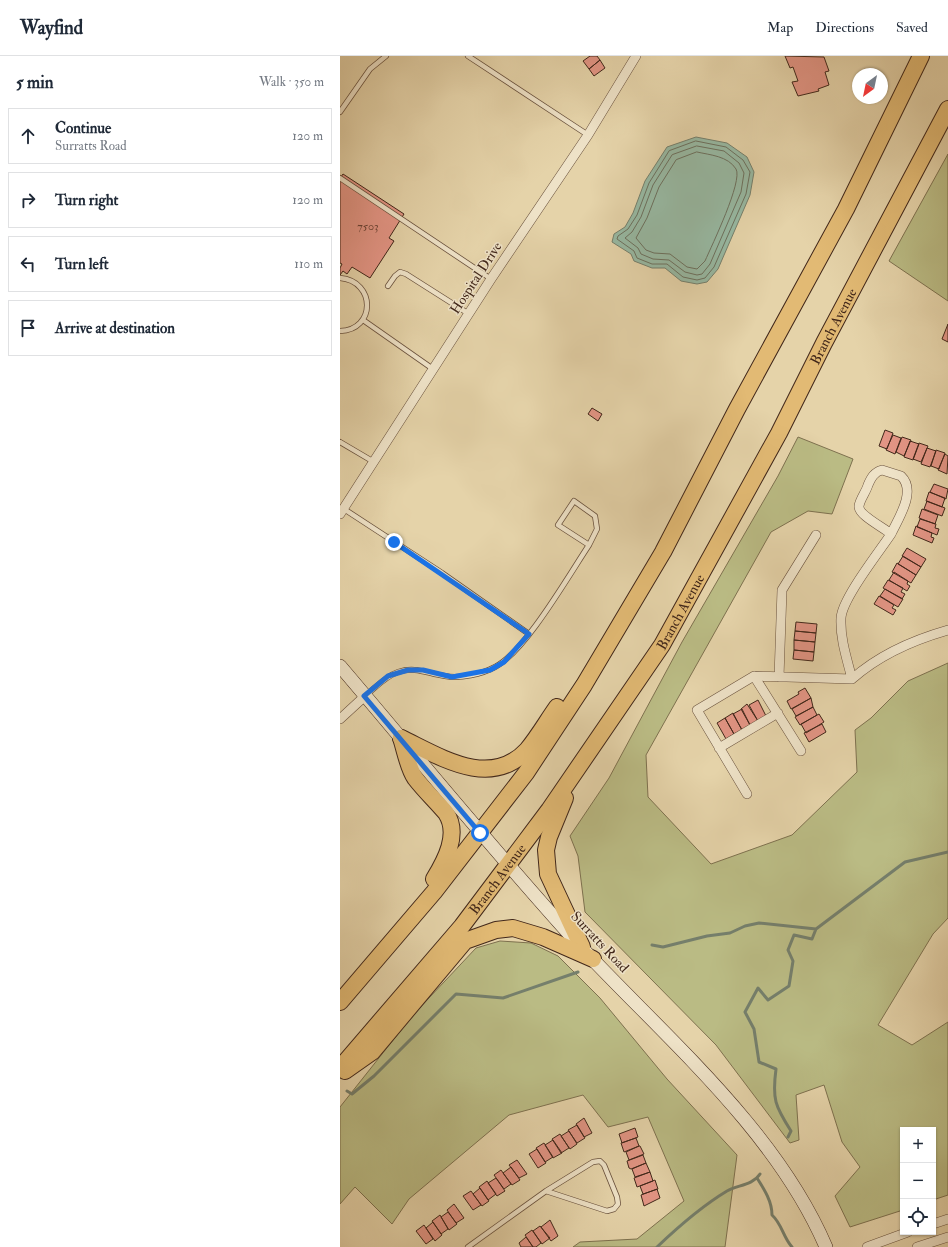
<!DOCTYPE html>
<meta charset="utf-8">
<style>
body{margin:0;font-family:"IM FELL Double Pica",serif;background:#f6f6f7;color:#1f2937}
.controls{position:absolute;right:12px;bottom:12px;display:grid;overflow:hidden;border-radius:0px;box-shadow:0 1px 3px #0004}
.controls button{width:36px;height:36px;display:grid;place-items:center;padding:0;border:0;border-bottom:1px solid #e0e1e3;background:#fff;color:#1f2937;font:20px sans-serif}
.compass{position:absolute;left:512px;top:12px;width:36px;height:36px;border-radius:50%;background:#fff;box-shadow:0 1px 3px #0004;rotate:213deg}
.stop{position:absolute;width:12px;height:12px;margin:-9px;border:3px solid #1a73e8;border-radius:50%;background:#fff}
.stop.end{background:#1a73e8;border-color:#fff;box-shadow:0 1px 4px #0008}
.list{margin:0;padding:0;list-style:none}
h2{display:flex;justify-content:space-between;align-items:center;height:52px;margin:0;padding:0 16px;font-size:17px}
h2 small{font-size:13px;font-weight:400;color:#747a83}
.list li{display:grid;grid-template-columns:26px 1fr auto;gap:12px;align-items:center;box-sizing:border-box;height:56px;margin:0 8px 8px;padding:0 8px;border:1px solid #e0e1e3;border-radius:0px}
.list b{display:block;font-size:15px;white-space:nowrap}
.list p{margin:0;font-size:13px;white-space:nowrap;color:#747a83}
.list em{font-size:13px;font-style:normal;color:#747a83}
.icon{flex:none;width:22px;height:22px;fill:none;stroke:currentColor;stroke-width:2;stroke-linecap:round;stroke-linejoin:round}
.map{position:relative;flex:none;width:608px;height:1191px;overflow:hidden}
header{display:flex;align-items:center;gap:24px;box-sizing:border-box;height:56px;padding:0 20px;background:#fff;border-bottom:1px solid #e0e1e3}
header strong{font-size:19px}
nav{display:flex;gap:22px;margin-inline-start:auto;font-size:14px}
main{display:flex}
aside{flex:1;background:#fff}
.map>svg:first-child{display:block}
.green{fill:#babb84;stroke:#7e714f}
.water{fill:#97b9a3;stroke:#757f6c}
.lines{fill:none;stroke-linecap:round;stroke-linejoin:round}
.shore{stroke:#6c705e;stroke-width:1}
.stream{stroke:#757f6c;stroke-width:3}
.building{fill:#e39585;stroke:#41271a}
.lane-casing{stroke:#6a523e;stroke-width:6}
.street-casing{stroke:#6a523e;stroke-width:10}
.secondary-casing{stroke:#41271a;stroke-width:14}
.highway-casing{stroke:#41271a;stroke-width:18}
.lane{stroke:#eee2c7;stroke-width:4.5}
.street{stroke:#eee2c7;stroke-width:9}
.secondary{stroke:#eee2c7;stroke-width:13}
.highway{stroke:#e2ba74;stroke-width:16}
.route{stroke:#1a73e8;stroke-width:5}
.labels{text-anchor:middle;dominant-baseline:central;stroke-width:3;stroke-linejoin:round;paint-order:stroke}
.number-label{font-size:12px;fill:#6a4235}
.street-label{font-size:14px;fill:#41271a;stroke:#eee2c7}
</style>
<header>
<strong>Wayfind</strong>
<nav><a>Map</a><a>Directions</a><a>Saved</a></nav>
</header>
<main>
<aside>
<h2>5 min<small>Walk · 350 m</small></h2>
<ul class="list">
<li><svg class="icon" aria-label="ahead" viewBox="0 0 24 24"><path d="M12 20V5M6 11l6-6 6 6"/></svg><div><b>Continue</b><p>Surratts Road</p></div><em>120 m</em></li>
<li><svg class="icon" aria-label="right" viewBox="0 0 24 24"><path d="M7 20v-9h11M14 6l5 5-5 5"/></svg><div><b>Turn right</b></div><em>120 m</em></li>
<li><svg class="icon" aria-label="left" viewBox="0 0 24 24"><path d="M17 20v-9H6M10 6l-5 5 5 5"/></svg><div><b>Turn left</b></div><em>110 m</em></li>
<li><svg class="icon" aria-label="arrive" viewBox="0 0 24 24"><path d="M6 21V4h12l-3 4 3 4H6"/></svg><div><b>Arrive at destination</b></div></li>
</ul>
</aside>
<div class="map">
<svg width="608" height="1191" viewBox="0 0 608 1191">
<rect width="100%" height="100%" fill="#e5d3a9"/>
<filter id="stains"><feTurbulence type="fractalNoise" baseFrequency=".005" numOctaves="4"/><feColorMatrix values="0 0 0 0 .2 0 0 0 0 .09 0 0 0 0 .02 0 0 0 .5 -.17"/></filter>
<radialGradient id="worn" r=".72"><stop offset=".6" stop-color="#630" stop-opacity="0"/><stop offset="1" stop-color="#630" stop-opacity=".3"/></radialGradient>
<!-- green -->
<path class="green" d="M608,98V245L549,205Z
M458,381L513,403L492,458L468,455L431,476L306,699L308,741L371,808L452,779L517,716L515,674L531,662L568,625L608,607V862L593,878L538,969L572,989L608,966V1139L593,1144V1074H563V1154L510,1171L495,1140L520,1111L502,1086L484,1029L456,1039L459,1084L450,1087L376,989L245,856L238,800L230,780L269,722L342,586L438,420Z
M160,885L191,887L218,900L260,942L327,1023L397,1099L385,1191H233L240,1186L297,1183L344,1145L308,1061L268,1071L243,1039L169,1059L69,1143L52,1168L15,1131L0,1148V1051L73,959L136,892Z"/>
<!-- water -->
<path class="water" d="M356,81L387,87L407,101L414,116L410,139L378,213L367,226L357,228L341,225L325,212H312L294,205L291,198L272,186L274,178L285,171L293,157L305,125L327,91Z"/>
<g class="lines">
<!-- shore -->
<path class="shore" d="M356,85L386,91L403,104L410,116L406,138L374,211L365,222L357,224L343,221L327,208H312L297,202L294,195L277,183L278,180L288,173L297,159L309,127L329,95Z
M357,90L384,95L399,107L404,117L401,136L370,208L362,218L357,219L345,216L329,204L313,203L301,198L298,192L285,182L292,176L301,161L313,129L332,99Z
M357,96C370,99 388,100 396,113C403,125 372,189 365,205L357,213L347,211L330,198L314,197L306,194L296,182L307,162L319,131L336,104Z"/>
<!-- stream -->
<path class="stream" d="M312,889L323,891L367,880L390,877L405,870L419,867L476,873L565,806L608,796
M7,1035L12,1038L34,1020L116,938L163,942L238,916
M448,1081L451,1075C435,1050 432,1043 436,1013L419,1006L414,973L405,956L418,932L428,944L449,930L453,905L448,894L454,879L472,883L476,873
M417,1122C424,1133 432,1145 432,1159C442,1168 443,1181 452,1191
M317,1191C338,1171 362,1150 387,1135C398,1129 413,1129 420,1118"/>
</g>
<!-- building -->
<path class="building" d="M250,0H257L260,4L249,13L243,5Z
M445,0L484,1L489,15L485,16L489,29L478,33L479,35L458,40L452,26L458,25L453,11L450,12Z
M260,4L265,12L254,20L249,13Z
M3,118L64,158L49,182L54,185L30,222L12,211L7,218L3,215L0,219V212L2,208L0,207V122Z
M608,268V286L602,283Z
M252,352L262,358L258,365L248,358Z
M545,374L553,377L547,393L539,390Z
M553,379L561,382L555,398L546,394Z
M562,381L571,384L564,400L556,396Z
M570,385L579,388L573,404L564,401Z
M579,387L588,390L581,406L573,403Z
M587,392L596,395L590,411L581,408Z
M596,394L605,397L599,413L591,410Z
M605,398L608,400L607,418L598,414Z
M594,428L608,433L606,443L590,436Z
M589,436L605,442L602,451L586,445Z
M587,445L605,452L602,460L584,453Z
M582,453L598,459L595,468L579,462Z
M580,463L596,468L595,472L599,473L597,479L577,471Z
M576,470L592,477L591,481L594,482L592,487L573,479Z
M567,492L586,503L581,511L562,500Z
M563,500L581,511L576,519L558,508Z
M557,507L576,519L571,527L552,516Z
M554,516L568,525L567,528L570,530L567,535L549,524Z
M548,524L563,532L561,536L565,538L562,543L543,532Z
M545,533L563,543L558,551L540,540Z
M539,540L554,549L552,552L556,554L553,559L534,548Z
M456,566L477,568L476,577L455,575Z
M455,575L476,577L475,586L454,584Z
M454,584L475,586L474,596L454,594Z
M454,594L474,596L473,605L453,603Z
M465,632L471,642L451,653L447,645L459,638L458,636Z
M471,642L473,651L456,660L452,653Z
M418,644L426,660L418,665L409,649Z
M407,648L418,665L410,669L401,653Z
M473,651L477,659L460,669L455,661Z
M402,653L410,669L402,674L393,658Z
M393,657L402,674L394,678L385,662Z
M479,658L484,666L466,677L461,668Z
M385,662L394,678L386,683L377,667Z
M482,668L486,676L469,686L464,677Z
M244,1062L252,1077L244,1081L236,1068Z
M237,1069L245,1082L237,1087L228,1074Z
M295,1072L298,1081L282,1087L279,1078Z
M229,1075L237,1088L230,1093L221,1080Z
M220,1078L229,1092L221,1097L212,1083Z
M296,1082L299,1090L284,1096L281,1087Z
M213,1084L222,1097L213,1102L205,1089Z
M204,1087L213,1101L205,1106L196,1092Z
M299,1090H300L304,1098L289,1104L286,1096Z
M197,1093L206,1107L198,1112L189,1098Z
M303,1099L306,1107L291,1113L289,1112L287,1105Z
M177,1104L187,1118L179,1122L169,1109Z
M306,1107L310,1116L295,1121L292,1113Z
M171,1111L180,1124L172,1129L163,1117Z
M161,1114L171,1128L164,1133L154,1119Z
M310,1116L313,1125L297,1131L294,1122Z
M156,1122L165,1135L157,1140L148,1127Z
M315,1124L318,1133L303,1138L300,1130Z
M147,1125L156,1138L148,1144L139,1131Z
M140,1132L149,1145L142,1150L133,1138Z
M317,1133L320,1142L304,1150L301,1139Z
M131,1135L141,1149L133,1154L123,1140Z
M114,1148L124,1162L116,1167L107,1154Z
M108,1156L117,1168L109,1174L101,1161Z
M100,1159L108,1173L101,1178L92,1165Z
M210,1164L218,1180L211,1185L201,1171Z
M93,1166L102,1179L95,1185L86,1172Z
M84,1169L93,1183L86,1188L76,1175Z
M200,1170L210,1182L202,1188L193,1175Z
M192,1174L201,1187L196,1191H193L185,1179Z
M186,1181L193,1191H181L179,1187Z"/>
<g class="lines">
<defs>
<path id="lane" d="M128,0L248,79
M0,56L30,13L46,0
M0,122L151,223
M0,222C36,225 36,274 0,275
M48,230L55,220L60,216L66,218L129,258
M23,264L93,313
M0,386L34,406
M4,453L102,517L189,578
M26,639C36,631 46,620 58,616C76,610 88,618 105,620C120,623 142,618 155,611C185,596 229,519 249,489L257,473L255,460L234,445L218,469L249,489
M260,1105L264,1109L277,1141L278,1148L274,1153L267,1155L206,1135L253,1106Z
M128,1191L206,1135"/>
<path id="street" d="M542,414L561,420C577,435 558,463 551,478C543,471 518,459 519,450C520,443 526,436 528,429C531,422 534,416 542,414Z
M0,458L151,223L248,79L296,0
M414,620L461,695
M439,621L442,534L476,479
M512,623C507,603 500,583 501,562C502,543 539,496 551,478
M512,623C540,598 573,584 608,574
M0,663L25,640
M379,692L438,657
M407,738L357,654L414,620L512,623
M593,1168L608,1163
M527,1191L568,1176
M577,1191L608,1181"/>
<path id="secondary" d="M0,610C80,704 158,800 241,891C326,982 436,1074 486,1191"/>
<g id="highway">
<path d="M61,682C99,700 150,734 187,694C198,681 207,665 217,651"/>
<path d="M61,682C65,694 68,712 75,722C85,735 96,745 106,757C120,778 105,805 94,823"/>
<path d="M225,742L209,781L206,794L208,818L242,891"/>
<path d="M0,946L94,836L186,717L244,629L323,496L397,353L506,153L581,0"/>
<path id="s1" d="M0,1012L122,870L209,754L322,589L439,377L484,287L608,53"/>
<path d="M5,1015L32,996L125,885L156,874L173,872L203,881L253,903"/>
</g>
</defs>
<!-- lane casing -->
<use href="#lane" class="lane-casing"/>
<!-- street casing -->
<use href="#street" class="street-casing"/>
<!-- secondary casing -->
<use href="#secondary" class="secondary-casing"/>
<!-- highway casing -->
<use href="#highway" class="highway-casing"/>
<!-- lane -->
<use href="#lane" class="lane"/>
<!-- street -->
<use href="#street" class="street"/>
<!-- secondary -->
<use href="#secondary" class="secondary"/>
<!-- highway -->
<use href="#highway" class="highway"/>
</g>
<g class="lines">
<!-- route -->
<path class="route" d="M54,486L189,578L164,606L150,614L112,621L83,614H68L48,620L24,640L140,777"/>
</g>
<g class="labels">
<!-- number labels -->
<g class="number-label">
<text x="28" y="170">7503</text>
</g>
<!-- street labels -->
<g class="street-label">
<text transform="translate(136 222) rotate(-57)">Hospital Drive</text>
<text stroke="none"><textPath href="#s1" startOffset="894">Branch Avenue</textPath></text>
<text stroke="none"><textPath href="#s1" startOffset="570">Branch Avenue</textPath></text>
<text stroke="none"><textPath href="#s1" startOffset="246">Branch Avenue</textPath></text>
<text transform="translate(260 886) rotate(47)">Surratts Road</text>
</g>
</g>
<rect width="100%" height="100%" filter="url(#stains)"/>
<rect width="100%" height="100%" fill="url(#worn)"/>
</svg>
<div class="controls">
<button>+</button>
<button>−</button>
<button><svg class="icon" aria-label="locate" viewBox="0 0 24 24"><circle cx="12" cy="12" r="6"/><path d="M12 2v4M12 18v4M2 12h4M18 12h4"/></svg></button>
</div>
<svg class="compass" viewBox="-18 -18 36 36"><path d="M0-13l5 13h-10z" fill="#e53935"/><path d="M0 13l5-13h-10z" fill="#747a83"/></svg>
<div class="stop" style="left:140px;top:777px"></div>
<div class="stop end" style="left:54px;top:486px"></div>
</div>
</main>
